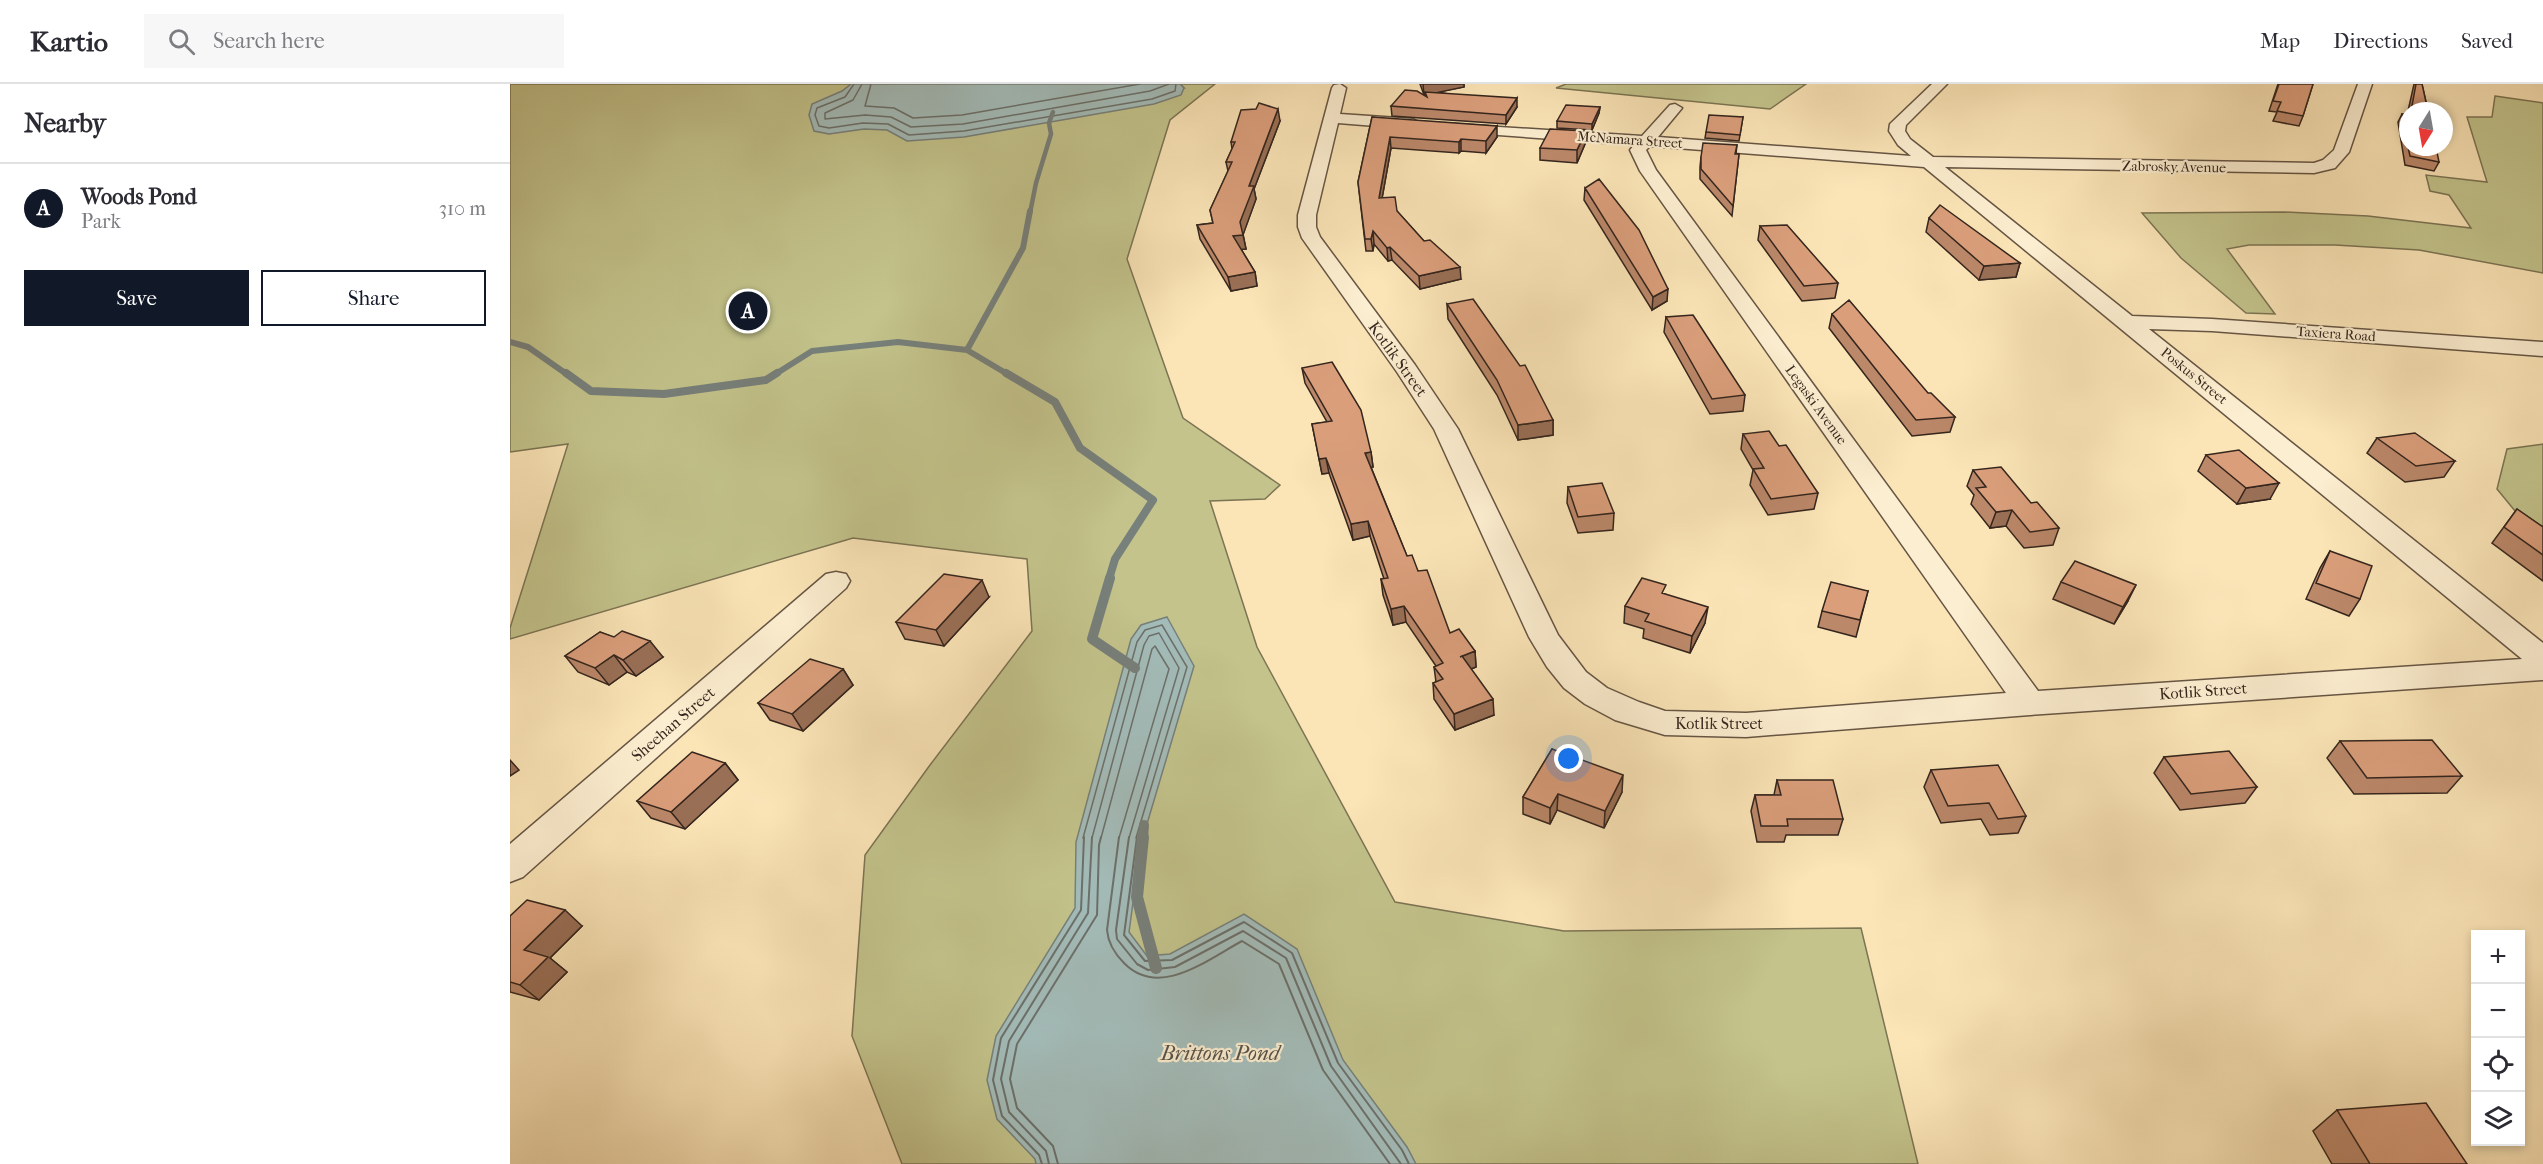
<!DOCTYPE html>
<meta charset="utf-8">
<style>
body{margin:0;font-family:"IM FELL French Canon",serif;background:#f7f7f7;color:#2b2b33}
.controls{position:absolute;right:18px;bottom:18px;display:grid;overflow:hidden;border-radius:0px;box-shadow:0 3px 9px #0003}
.controls button{width:54px;height:54px;display:grid;place-items:center;padding:0;border:0;border-bottom:2px solid #e1e1e2;background:#fff;color:#2b2b33;font:30px sans-serif}
.compass{position:absolute;left:1889px;top:18px;width:54px;height:54px;border-radius:50%;background:#fff;box-shadow:0 3px 9px #0003;rotate:191deg}
.you{position:absolute;left:1059px;top:675px;width:21px;height:21px;margin:-15px;border:4px solid #fff;border-radius:50%;background:#1a73e8;box-shadow:0 0 0 9px #1a73e833}
.badge{display:grid;place-items:center;width:39px;height:39px;border-radius:50%;background:#111827;color:#fff;font-size:20px;font-weight:700}
.pin{position:absolute;translate:-50% -50%;border:3px solid #fff;box-shadow:0 2px 6px #0006}
.list{margin:0;padding:0;list-style:none}
h2{display:flex;justify-content:space-between;align-items:center;height:78px;margin:0;padding:0 24px;font-size:26px}
h2 small{font-size:20px;font-weight:400;color:#7c7c81}
.list li{display:grid;grid-template-columns:39px 1fr auto;gap:18px;align-items:center;box-sizing:border-box;height:90px;padding:0 24px;border-top:2px solid #e1e1e2}
.list b{display:block;font-size:22px;white-space:nowrap}
.list p{margin:0;font-size:20px;white-space:nowrap;color:#7c7c81}
.list em{font-size:20px;font-style:normal;color:#7c7c81}
.actions{display:flex;gap:12px;padding:18px 24px}
.actions a{flex:1;padding:14px 0;border:2px solid #111827;border-radius:0px;text-align:center;font-size:21px;color:#111827}
.actions .main{background:#111827;color:#fff}
.icon{flex:none;width:33px;height:33px;fill:none;stroke:currentColor;stroke-width:2;stroke-linecap:round;stroke-linejoin:round}
.map{position:relative;flex:none;width:2033px;height:1080px;overflow:hidden}
header{display:flex;align-items:center;gap:36px;box-sizing:border-box;height:84px;padding:0 30px;background:#fff;border-bottom:2px solid #e1e1e2}
header strong{font-size:28px}
nav{display:flex;gap:33px;margin-inline-start:auto;font-size:21px}
.search{width:420px;height:54px;background:#f7f7f7;display:flex;align-items:center;gap:15px;box-sizing:border-box;padding:0 21px;border-radius:0px;color:#7c7c81;font-size:22px}
main{display:flex}
aside{flex:1;background:#fff}
.map>svg:first-child{display:block}
.green{fill:#c3c38b;stroke:#7c7454;stroke-width:1.5}
.water{fill:#a3bcb9;stroke:#77807b;stroke-width:1.5}
.lines{fill:none;stroke-linecap:round;stroke-linejoin:round}
.shore-far1{stroke:#6c706b;stroke-width:1.5}
.shore{stroke:#6c706b;stroke-width:2}
.stream-far4{stroke:#77807b;stroke-width:4.5}
.stream-far3{stroke:#77807b;stroke-width:6}
.stream-far2{stroke:#77807b;stroke-width:8}
.stream-far1{stroke:#77807b;stroke-width:10}
.stream{stroke:#77807b;stroke-width:12}
.street-casing{stroke:#654;stroke-width:3}
.street{fill:#fceed0;fill-rule:evenodd}
.wall{fill:#bb886a;stroke:#34251d;stroke-width:1.5}
.shaded-wall{fill:#996f56;stroke:#34251d;stroke-width:1.5}
.building{fill:#da9e7b;stroke:#34251d;stroke-width:1.5}
.labels{text-anchor:middle;dominant-baseline:central;stroke-width:4.5;stroke-linejoin:round;paint-order:stroke}
.far-street-label{font-size:14px;fill:#34251d;stroke:#fceed0}
.street-label{font-size:16px;fill:#34251d;stroke:#fceed0}
.near-water-label{font-size:21px;font-style:italic;fill:#55524c;stroke:#fceed0}
</style>
<header>
<strong>Kartio</strong>
<div class="search"><svg class="icon" aria-label="search" viewBox="0 0 24 24"><circle cx="10" cy="10" r="6"/><path d="M15 15l6 6"/></svg>Search here</div>
<nav><a>Map</a><a>Directions</a><a>Saved</a></nav>
</header>
<main>
<aside>
<h2>Nearby<small></small></h2>
<ul class="list">
<li><span class="badge">A</span><div><b>Woods Pond</b><p>Park</p></div><em>310 m</em></li>
</ul>
<div class="actions"><a class="main">Save</a><a>Share</a></div>
</aside>
<div class="map">
<svg width="2033" height="1080" viewBox="0 0 2033 1080">
<rect width="100%" height="100%" fill="#fbe5b7"/>
<filter id="stains"><feTurbulence type="fractalNoise" baseFrequency=".00333" numOctaves="4"/><feColorMatrix values="0 0 0 0 .2 0 0 0 0 .09 0 0 0 0 .02 0 0 0 .5 -.17"/></filter>
<radialGradient id="worn" r=".72"><stop offset=".6" stop-color="#630" stop-opacity="0"/><stop offset="1" stop-color="#630" stop-opacity=".3"/></radialGradient>
<!-- green -->
<path class="green" d="M0,0H592L674,4L670,0H705L660,36L617,175L673,334L770,401L755,415L700,417L747,563L885,818L1054,847L1351,844L1408,1080H392L342,952L355,771L420,681L522,547L517,475L343,454L0,555V544L58,360L0,368Z
M1056,0H1296L1260,25L1046,4Z
M1985,12L2033,19V189L1909,166L1825,161H1739L1717,165L1765,230L1736,229L1671,174L1632,129L1774,128L1858,132L1961,144L1939,111L1920,107L1916,91L1977,98L1957,33H1982Z
M2033,360V450L2010,433L1987,405L1997,365Z"/>
<!-- water -->
<path class="water" d="M341,0H670L674,4L671,11L644,20L454,53L397,57L377,46L354,45L319,50L304,47L299,31L302,20L332,7Z
M657,533L684,582L631,760L619,848L637,872L660,870L734,830L787,865L833,976L897,1063L906,1080H526L525,1075L487,1035L477,996L486,952L565,824L566,758L621,555L631,541Z"/>
<g class="lines">
<!-- shore-far1 -->
<path class="shore-far1" d="M344,0L335,13L307,24L305,31L309,42L319,44L353,39L378,40L399,51L454,47L642,15L665,7L666,0
M352,0L343,16L315,29V35L355,31L381,33L401,43L453,40L640,7L659,0
M361,0L355,22L384,24L403,34L452,31L630,0
M573,754L627,558L635,546L652,541L677,583L626,754
M582,754L634,561L639,552L649,549L669,584L619,754
M591,754L642,565L645,562L659,585L609,754"/>
<!-- shore -->
<path class="shore" d="M609,753L597,846C598,859 605,870 614,879C649,915 697,876 732,857L769,880L813,986L880,1080
M619,753L606,846L607,855L627,880L638,886L665,883L733,847L776,874L821,982L891,1080
M627,753L614,851L635,877L662,876L734,838L782,869L828,979L892,1066L899,1080
M532,1080L529,1071L492,1032L483,996L491,954L571,826L574,753
M539,1080L536,1067L499,1028L491,995L499,957L578,829L582,753
M548,1080L543,1062L507,1024L500,995L507,960L587,831L589,761L591,753"/>
<!-- stream-far4 -->
<path class="stream-far4" d="M520,129L526,99L541,50L539,39L543,28"/>
<!-- stream-far3 -->
<path class="stream-far3" d="M0,258L18,263L58,291
M264,291L302,267L388,258L457,266
M499,291L457,266L513,164L520,127"/>
<!-- stream-far2 -->
<path class="stream-far2" d="M56,289L81,307L154,310L256,296L267,289
M496,289L545,318L570,364L643,416L605,475L599,495"/>
<!-- stream-far1 -->
<path class="stream-far1" d="M600,494L582,555L625,584
M633,754L634,741"/>
<!-- stream -->
<path class="stream" d="M633,753L627,813L646,884"/>
<defs>
<path id="street" d="M830,0L836,4L830,30L903,35L911,40L903,45L828,39L806,131V143L810,153L905,281L948,345L1048,551L1076,588L1097,604L1129,618L1155,627L1236,629L1496,609L1130,87L1120,66L1124,61L947,48L942,46L939,43L942,40L1132,52L1160,21L1165,20L1172,24L1148,53L1401,72L1388,61L1379,47L1380,40L1422,0H1437L1396,41L1395,47L1400,55L1423,73L1804,79L1813,76L1824,66L1848,0H1862L1839,68L1825,84L1804,89L1435,83L1622,232L1702,235L2033,258V272L1702,247L1639,245L2033,559V596L1520,631L1236,653L1155,651L1105,636L1075,620L1054,604L1037,583L1019,553L924,345L887,288L792,154L788,143V131L822,4L824,1ZM1140,62L1414,83L2012,575L1528,607L1146,86L1136,66Z
M326,488L336,490L340,497L336,504L13,793L0,798V760L316,490Z"/>
</defs>
<!-- street casing -->
<use href="#street" class="street-casing"/>
<!-- street -->
<use href="#street" class="street"/>
</g>
<!-- wall -->
<path class="wall" d="M910,0H954V3L928,8L1007,23L996,40L882,32L881,22L914,11Z
M1768,0H1803L1793,32L1789,42L1763,37L1767,28L1759,27Z
M1904,0H1912L1918,27H1898Z
M1090,23L1089,29L1082,46L1047,44V37Z
M1898,27V63L1929,78L1924,87L1895,81L1888,38L1892,30L1897,31Z
M862,33L987,53L976,69L951,67L949,69L881,64L872,114L887,127L914,157L951,195L910,205L882,176L878,177L864,160L863,167H856L848,98Z
M1233,33L1229,57L1195,54L1196,48Z
M770,37L744,105L746,115L733,150L736,165H731L745,188L747,202L721,207L690,155L687,141L703,139L700,126L718,87L716,78L722,65L721,58Z
M1075,60L1067,79L1030,76V64Z
M1227,61L1226,70H1229L1222,132L1190,95V83L1191,73Z
M1075,104L1157,217L1142,226L1074,116Z
M1419,134L1510,179L1506,193L1469,196L1416,148Z
M1250,142L1328,199L1325,214L1292,217L1248,156Z
M937,220L1043,336V351L1008,356L987,311L938,235Z
M1322,230L1445,333L1440,348L1402,352L1319,244Z
M1156,233L1235,311L1233,327L1200,330L1154,248Z
M792,284L861,368L863,383H861L897,472L908,487L940,549L965,567L966,583L961,585L984,631L945,646L924,615L923,599L926,598L924,583L926,582L896,538L883,541L873,511L871,495H874L860,452L843,456L819,389L812,390L802,340L817,338L795,299Z
M1233,350L1269,362L1308,409L1304,425L1258,431L1240,401L1243,386L1231,365Z
M1867,354L1945,377L1934,393L1895,398L1857,369Z
M1696,371L1760,415L1727,420L1688,387Z
M1463,386L1521,419L1549,444L1543,461L1514,464L1496,442L1480,444L1461,420L1464,411L1457,402Z
M1058,403L1104,429L1103,446L1068,449L1057,419Z
M2007,425L2033,443V497L1982,459Z
M1820,467L1850,515L1839,532L1796,515L1810,484Z
M1551,498L1618,517L1604,540L1543,515Z
M1358,507L1346,553L1308,543L1312,527Z
M1155,510L1195,539L1180,569L1133,554L1134,545L1114,539L1115,522Z
M479,513L434,562L395,555L386,538Z
M90,548L153,573L126,592L117,588L99,601L68,588L55,572Z
M333,585L343,601L293,647L260,636L248,619Z
M1830,657L1952,692L1937,709L1844,710L1817,674Z
M1042,665L1112,708L1094,744L1047,726L1040,740L1013,730V713Z
M1654,673L1747,703L1735,719L1670,726L1644,689Z
M215,679L228,696L175,745L141,734L127,717Z
M1421,686L1516,732L1508,749L1480,751L1471,735L1431,739L1414,703Z
M1267,696L1333,735L1328,751H1276L1274,758H1247L1241,727L1245,711H1264Z
M0,832L72,842L40,874L57,888L29,916L0,908Z
M1827,1026L1957,1080H1822L1803,1047Z"/>
<!-- shaded-wall -->
<path class="shaded-wall" d="M913,0H954V3L916,11L915,8V11H914Z
M1007,14V23L996,40V31Z
M1090,23L1089,29L1082,46V40Z
M768,25L770,37L744,105L746,115L733,151L736,165L725,166L723,152L730,138L739,102Z
M987,42V53L976,69V57Z
M1076,47L1075,60L1067,79V66Z
M880,53L881,64L870,126L869,114Z
M951,55V67L949,69V58Z
M863,147L864,160L863,167L861,155Z
M880,163L882,176L878,177L877,164Z
M1510,179L1506,193L1469,196L1474,182Z
M950,183L951,195L910,205L909,192Z
M745,188L747,202L721,207L718,193Z
M1158,205L1157,217L1142,226L1143,213Z
M1043,336V351L1008,356V341Z
M861,368L863,383L857,384L855,369Z
M816,374L819,389L812,390L809,375Z
M1769,399L1760,415L1727,420L1736,404Z
M1502,426L1496,442L1480,444L1486,428Z
M858,437L860,452L843,456L841,440Z
M472,496L479,513L434,562L426,546Z
M1626,501L1618,517L1604,540L1613,523Z
M894,522L896,538L883,541L881,525Z
M1198,523L1195,539L1180,569L1182,552Z
M140,557L153,573L126,592L113,576Z
M965,567L966,583L951,589L950,573Z
M104,571L117,588L99,601L85,584Z
M333,585L343,601L293,647L282,630Z
M983,615L984,631L945,646L944,630Z
M0,676L9,686L0,692Z
M215,679L228,696L175,745L161,728Z
M1113,691L1112,708L1094,744L1095,727Z
M1048,710L1047,726L1040,740V724Z
M55,826L72,842L40,874L57,888L29,916L10,901L14,866Z"/>
<!-- building -->
<path class="building" d="M1769,0H1803L1793,32L1767,27L1771,18L1763,17Z
M1906,0H1912L1918,27H1901Z
M895,6L907,7L917,13L915,8L1007,14L996,31L881,22Z
M749,19L768,25L739,102H744L730,138L733,151L723,152L745,188L718,193L687,141L703,139L700,126L722,78H716L725,58H721L731,26L746,25Z
M1056,21L1090,23L1082,40L1047,37Z
M1892,30L1898,31V63Z
M1199,31L1233,33L1230,51L1196,48Z
M862,33L987,42L976,57L951,55L949,58L880,53L869,114L885,113L887,127L914,157L920,156L950,183L909,192L880,163L877,164L863,147L861,155H855L848,98Z
M1040,45L1076,47L1067,66L1030,64Z
M1193,59L1227,61L1225,70H1229L1223,122L1191,85V73Z
M1898,63H1926L1929,78L1900,72Z
M1089,95L1129,146L1158,205L1143,213L1075,104Z
M1430,121L1510,179L1474,182L1419,134Z
M1277,141L1328,199L1294,202L1250,142Z
M963,215L1010,282L1015,281L1043,336L1008,341L987,296L937,220Z
M1339,216L1418,309H1421L1445,333L1406,336L1322,230Z
M1183,231L1235,311L1202,315L1156,233Z
M822,278L851,326L861,368L855,369L897,472L902,471L908,487L917,486L940,549L949,545L965,567L950,573L952,572L983,615L944,630L923,599L933,595L924,583L933,579L894,522L881,525L871,495L878,494L858,437L841,440L816,374L809,375L802,340L822,337L792,284Z
M1259,347L1269,362L1276,361L1308,409L1261,415L1243,385L1254,384L1233,350Z
M1905,349L1945,377L1906,382L1867,354Z
M1729,366L1769,399L1736,404L1696,371Z
M1491,383L1521,419L1527,418L1549,444L1520,448L1502,426L1486,428L1466,404L1476,403L1463,386Z
M1092,399L1104,429L1068,433L1058,403Z
M2007,425L2033,443V471L1994,443Z
M1820,467L1862,482L1850,515L1806,499Z
M1565,477L1626,501L1613,523L1551,498Z
M434,490L472,496L426,546L386,538Z
M1132,494L1156,501L1152,509L1198,523L1182,552L1135,537L1139,530L1115,522Z
M1321,498L1358,507L1350,536L1312,527Z
M112,547L140,557L113,576L104,571L85,584L55,572L90,548L104,553Z
M300,575L333,585L282,630L248,619Z
M1922,656L1952,692L1857,694L1830,657Z
M1042,665L1113,691L1095,727L1048,710L1040,724L1013,713Z
M1719,667L1747,703L1681,710L1654,673Z
M182,668L215,679L161,728L127,717Z
M1488,681L1516,732L1488,735L1479,719L1438,722L1421,686Z
M1267,696H1323L1333,735H1277L1278,742H1251L1245,711H1271Z
M17,816L55,826L14,866L38,873L10,901L0,898V832Z
M1916,1019L1957,1080H1860L1827,1026Z"/>
<g class="labels">
<!-- far-street labels -->
<g class="far-street-label">
<text transform="translate(1120 56) rotate(4)">McNamara Street</text>
<text transform="translate(1664 83) rotate(1)">Zabrosky Avenue</text>
<text transform="translate(1826 250) rotate(4)">Taxiera Road</text>
<text transform="translate(1684 292) rotate(39)">Poskus Street</text>
<text transform="translate(1306 321) rotate(54)">Legaski Avenue</text>
</g>
<!-- street labels -->
<g class="street-label">
<text transform="translate(888 275) rotate(54)">Kotlik Street</text>
<text transform="translate(1693 607) rotate(-4)">Kotlik Street</text>
<text x="1209" y="639">Kotlik Street</text>
<text transform="translate(163 640) rotate(-41)">Sheehan Street</text>
</g>
<!-- near-water labels -->
<g class="near-water-label">
<text x="710" y="969">Brittons Pond</text>
</g>
</g>
<rect width="100%" height="100%" filter="url(#stains)"/>
<rect width="100%" height="100%" fill="url(#worn)"/>
</svg>
<div class="controls">
<button>+</button>
<button>−</button>
<button><svg class="icon" aria-label="locate" viewBox="0 0 24 24"><circle cx="12" cy="12" r="6"/><path d="M12 2v4M12 18v4M2 12h4M18 12h4"/></svg></button>
<button><svg class="icon" aria-label="layers" viewBox="0 0 24 24"><path d="M12 4l9 5-9 5-9-5zM3 14l9 5 9-5"/></svg></button>
</div>
<svg class="compass" viewBox="-18 -18 36 36"><path d="M0-13l5 13h-10z" fill="#e53935"/><path d="M0 13l5-13h-10z" fill="#7c7c81"/></svg>
<div class="you"></div>
<div class="pin badge" style="left:238px;top:227px">A</div>
</div>
</main>
